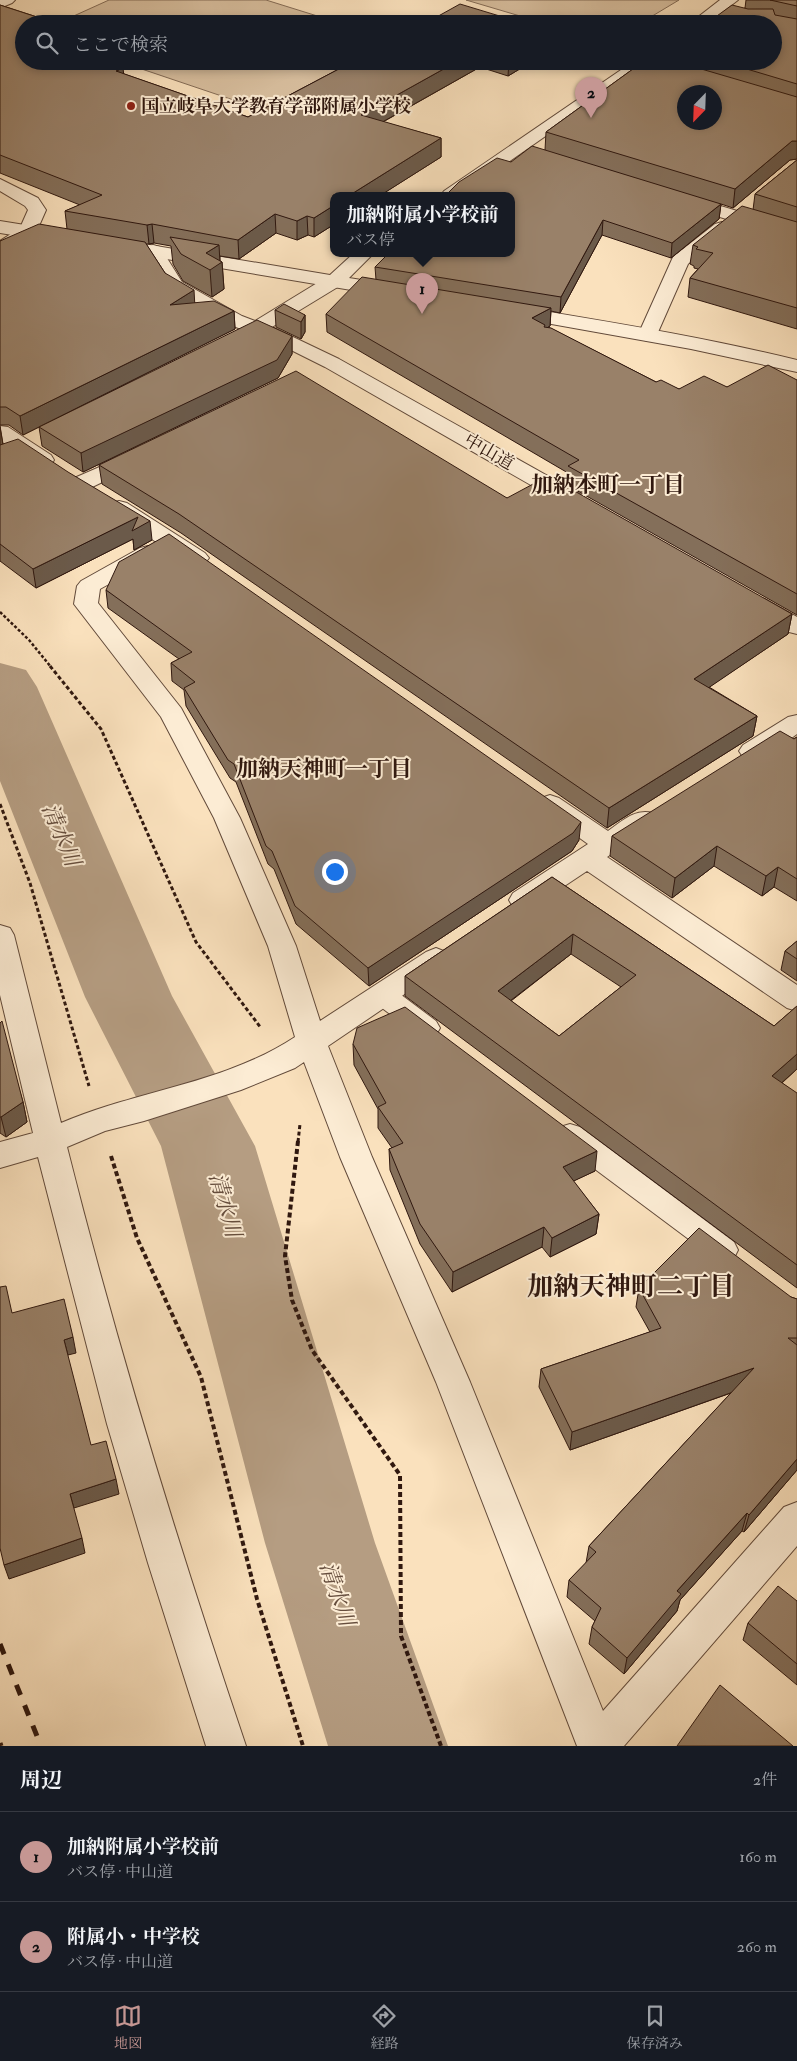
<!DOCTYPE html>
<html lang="ja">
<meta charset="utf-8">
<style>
body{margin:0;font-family:"IM FELL Double Pica","Noto Serif JP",serif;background:#20242c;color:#f1f3f6}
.compass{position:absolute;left:677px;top:85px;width:45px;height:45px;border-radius:50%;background:#171b24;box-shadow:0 2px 8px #0003;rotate:203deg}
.you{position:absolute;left:334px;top:871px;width:18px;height:18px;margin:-12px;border:4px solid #fff;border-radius:50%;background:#1a73e8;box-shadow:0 0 0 8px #1a73e833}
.badge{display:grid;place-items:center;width:32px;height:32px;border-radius:50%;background:#c59692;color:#111;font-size:16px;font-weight:700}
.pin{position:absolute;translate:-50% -41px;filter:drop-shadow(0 1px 2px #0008)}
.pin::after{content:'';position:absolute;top:26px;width:18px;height:15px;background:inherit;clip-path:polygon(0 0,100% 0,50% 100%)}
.popup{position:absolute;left:330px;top:192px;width:185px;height:65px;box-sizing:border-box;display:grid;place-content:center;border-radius:10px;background:#171b24;filter:drop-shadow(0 1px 4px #0005);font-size:16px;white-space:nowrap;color:#9ea1a6}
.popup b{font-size:19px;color:#f1f3f6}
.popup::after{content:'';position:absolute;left:50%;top:100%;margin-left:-10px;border:10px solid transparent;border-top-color:#171b24}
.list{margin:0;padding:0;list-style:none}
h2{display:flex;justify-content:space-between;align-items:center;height:65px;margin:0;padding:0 20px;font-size:21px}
h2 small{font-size:16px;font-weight:400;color:#9ea1a6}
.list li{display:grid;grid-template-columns:32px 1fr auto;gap:15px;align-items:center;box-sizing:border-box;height:90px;padding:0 20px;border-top:1px solid #363941}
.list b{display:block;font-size:19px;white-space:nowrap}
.list p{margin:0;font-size:16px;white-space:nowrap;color:#9ea1a6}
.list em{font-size:16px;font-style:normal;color:#9ea1a6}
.icon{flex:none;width:28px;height:28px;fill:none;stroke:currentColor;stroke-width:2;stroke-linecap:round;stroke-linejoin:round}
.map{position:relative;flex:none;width:797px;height:1746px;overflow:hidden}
.search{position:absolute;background:#171b24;box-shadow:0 2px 8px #0003;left:15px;right:15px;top:15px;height:55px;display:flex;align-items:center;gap:12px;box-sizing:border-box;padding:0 18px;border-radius:28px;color:#9ea1a6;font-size:19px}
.sheet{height:245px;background:#171b24}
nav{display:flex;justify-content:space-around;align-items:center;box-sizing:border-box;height:70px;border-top:1px solid #363941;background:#171b24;font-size:14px;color:#9ea1a6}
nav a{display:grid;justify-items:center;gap:2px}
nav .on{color:#c59692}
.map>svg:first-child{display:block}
.green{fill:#d8bf9f;stroke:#846c57}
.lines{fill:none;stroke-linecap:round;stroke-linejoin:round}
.river{fill:#b59d82;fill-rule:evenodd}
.service-casing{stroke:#624a3a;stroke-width:2}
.minor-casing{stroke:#624a3a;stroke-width:2}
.tertiary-casing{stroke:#624a3a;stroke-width:2}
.path-far2{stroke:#30180f;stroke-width:2.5;stroke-dasharray:3 2;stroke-linecap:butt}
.path-far1{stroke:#30180f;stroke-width:3;stroke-dasharray:4 2.5;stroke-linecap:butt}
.path{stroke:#30180f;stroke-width:4;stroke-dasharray:5 3;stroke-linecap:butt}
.service{fill:#fcecd4;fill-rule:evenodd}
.minor{fill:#fcecd4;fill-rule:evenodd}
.tertiary{fill:#fcecd4;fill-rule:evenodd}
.rail{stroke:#30180f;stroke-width:5;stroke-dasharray:11 11;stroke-linecap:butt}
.wall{fill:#846f5a;stroke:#30180f;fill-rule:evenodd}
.shaded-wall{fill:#6b5a4a;stroke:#30180f}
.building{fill:#998169;stroke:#30180f;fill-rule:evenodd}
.poi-dot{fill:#8f2418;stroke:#fcecd4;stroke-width:2}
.labels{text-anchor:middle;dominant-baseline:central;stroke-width:4;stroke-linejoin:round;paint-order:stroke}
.far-poi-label{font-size:18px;font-weight:bold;fill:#30180f;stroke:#fcecd4;text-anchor:start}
.far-street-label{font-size:18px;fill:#30180f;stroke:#fcecd4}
.neighbourhood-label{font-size:22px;font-weight:bold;fill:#30180f;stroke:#fcecd4}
.water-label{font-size:22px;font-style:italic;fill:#654d3d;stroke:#fcecd4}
.near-neighbourhood-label{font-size:26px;font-weight:bold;fill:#30180f;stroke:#fcecd4}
</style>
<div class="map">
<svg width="797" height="1746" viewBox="0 0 797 1746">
<rect width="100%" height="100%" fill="#fae1bd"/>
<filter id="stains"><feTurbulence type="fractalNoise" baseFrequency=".004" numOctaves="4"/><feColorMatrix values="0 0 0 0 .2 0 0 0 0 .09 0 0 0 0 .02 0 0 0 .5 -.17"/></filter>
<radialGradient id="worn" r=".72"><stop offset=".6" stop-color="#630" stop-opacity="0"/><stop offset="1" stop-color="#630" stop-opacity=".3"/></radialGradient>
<!-- green -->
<path class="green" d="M109,0H266L343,24H56Z
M466,0H679L639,24H547Z
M118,61H361L266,111Z"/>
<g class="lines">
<!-- river -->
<path class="river" d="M0,663L26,670L37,687L172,996L255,1146L375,1543L448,1746H328L265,1543L161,1146L85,997L0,781Z"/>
<defs>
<path id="service" d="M383,986L392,988L436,1021L440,1028L436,1035L427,1038L418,1035L374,1002L370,995L374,988Z
M570,1124L580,1127L734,1242L738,1250L734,1258L724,1262L714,1258L560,1143L557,1135L560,1127Z"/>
<path id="minor" d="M0,0H15L12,3L0,8Z
M0,179L38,198L46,210L35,235L7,253L0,255V241L20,228L28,210L25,206L0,191Z
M684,195L797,229V241L678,204L675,200L678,196Z
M722,222L729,224L731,228L688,264L655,339L648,341L641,339L638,335L673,257L715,224Z
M153,245L160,247L182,282L242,316L255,321L327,277L334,275L341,277L344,281L341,285L272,327L339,359L580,494L583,499L580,504L572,506L564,504L325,367L277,343L228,324L168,290L144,251L146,247Z
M0,426L8,427L51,455L54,460L51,465C33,469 15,451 0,441Z
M134,452L142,453L145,458L142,463L88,489L80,491L72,489L69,484L72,479Z
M119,501L127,503L205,553L209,558L205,563L197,565L189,563L111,513L108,508L111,503Z
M148,546L156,548L159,553L156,558L100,589L98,603L181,708L240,818L296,946L320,1021L426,952L436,948L446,952L450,959L446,966L328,1046L372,1157L470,1382L603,1711L784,1507L797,1502V1546L624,1746H577L436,1382L340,1157L304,1062L295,1068L241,1090L144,1121L105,1131L67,1147C118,1350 179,1548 246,1746H206L148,1563L107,1424L38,1157L0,1168V1142L33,1133L0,995V925L10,928L14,935L61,1123C137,1090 224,1084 295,1037L268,946L214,818L161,717L74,604L77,586L81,581L140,548Z
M757,597L765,599L797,617V634L789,632L749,609L745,604L749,599Z
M797,715V734C781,745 763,762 743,757L739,751L743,745L788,717Z
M550,795L559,798L608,831C622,821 635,808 653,813L657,820L653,827L607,857L797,985V1011L787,1008L587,871L533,907L523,910L513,907L509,900L513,893L588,844L541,810L537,804L541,798Z"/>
<path id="tertiary" d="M720,0H738L707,24H689Z
M634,61H653L461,195H441L444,191Z
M0,221L62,231L69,233L71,237L69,241L62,243L0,233Z
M114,239L330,275L354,253H374L349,278L393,285L400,287L403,291L400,295L393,297L107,249L105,245L107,241Z
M514,306C609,322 704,337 797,360V372L691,349L507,316L504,312L507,308Z"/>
</defs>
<!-- service casing -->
<use href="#service" class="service-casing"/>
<!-- minor casing -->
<use href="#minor" class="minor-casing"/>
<!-- tertiary casing -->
<use href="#tertiary" class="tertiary-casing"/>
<!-- path-far2 -->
<path class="path-far2" d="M0,612L29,640L51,667"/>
<!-- path-far1 -->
<path class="path-far1" d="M50,666L101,729L196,942L261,1028
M0,804L30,883L89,1086
M298,1142L300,1124"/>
<!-- path -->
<path class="path" d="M298,1141L285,1256L292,1300L312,1350L400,1475L401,1636L441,1746
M111,1156L137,1238L201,1377L257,1599L303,1746"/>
<!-- service -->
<use href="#service" class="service"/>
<!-- minor -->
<use href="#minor" class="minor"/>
<!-- tertiary -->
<use href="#tertiary" class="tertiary"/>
<!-- rail -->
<path class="rail" d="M0,1644L41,1746
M0,1743L1,1746"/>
</g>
<!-- wall -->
<path class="wall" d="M746,0H797V159L790,160L733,208L721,204L719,219L671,258L602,235L560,313L551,311L550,326L548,327L656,382L679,389L727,387L797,380V615L567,485L568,473L327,332L326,314L376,280L375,267L511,162L545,150L546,132L644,61H773L710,21L745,8Z
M0,5L40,18V20L24,61L124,74L248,117L354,61H533L508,76L480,67L383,122L441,138V157L314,237L308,235L297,240L276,233L239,259L220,256V261L222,262L224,289L212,297L183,281L173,264L171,246L154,243L149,244H146L165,273L195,303L234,311L235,329L23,435L9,425H0V241L67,229L65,211L80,205L0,173Z
M797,160V329L688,297L690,278L698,269L694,268V266L690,264L693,245L753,210L755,194Z
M275,310L305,315V332L301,339L276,327Z
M292,336V354L278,378L83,472L42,446L39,427Z
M0,426L3,444L152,540L134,550L133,539L36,588L0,561Z
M99,465L507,498L792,614L788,634L709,687L757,716L753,736L607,828L181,533L102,484Z
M106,590L579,840L572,851L369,986L296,924L274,869L268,864L236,782L230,778L186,706L184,690L172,681L171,663L179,659L108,608Z
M797,737V901L774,887L762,896L714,866L672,898L610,856L612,836Z
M552,877L774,1026L797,1006V1069L782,1083L797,1094V1288L405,996V976ZM571,954L621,987L559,1036L511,1001Z
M797,941V981L781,970L785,951Z
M0,1023L23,1102L27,1122L6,1137L0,1133Z
M353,1044L595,1171L573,1181L599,1214L596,1234L550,1257L542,1247L452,1292L420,1244L390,1170L389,1149L392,1148L378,1128V1109L354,1065Z
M639,1288L791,1297L797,1299V1470L744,1532L742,1531L680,1600L677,1611L624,1674L589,1644L592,1627L595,1621L567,1597L569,1580L586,1563L589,1546L731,1393L570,1450L539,1387L541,1369L650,1332L636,1307Z
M797,1601V1685L743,1640L748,1623Z"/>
<!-- shaded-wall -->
<path class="shaded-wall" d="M458,61H480V67L361,134V115Z
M509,61H533L508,76Z
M123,68L125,86L116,71Z
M441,138V157L381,195H350Z
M792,141H797V159L790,160L733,208L735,189Z
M721,204L719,219L671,258L672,243Z
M333,206V225L314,237V218Z
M275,214L276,233L239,259L238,240Z
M307,216L308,235L297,240V221Z
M603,220L602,235L560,313L561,297Z
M152,224L154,243L149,244L147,225Z
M219,245L220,263L222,262L224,289L212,297L210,270L206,253Z
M194,290L195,308L170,305Z
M551,308L550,326L545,329L532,318Z
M234,311L235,329L23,435L20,416Z
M305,315V332L301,339V322Z
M292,336V354L278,378L83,472L81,453Z
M0,427L3,445L0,448Z
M138,517L150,521L152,540L134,550L133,539L36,588L33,569Z
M792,614L788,634L692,699L694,679Z
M757,716L753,736L607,828L609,808Z
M581,822L579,840L572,851L369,986L368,968Z
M717,846L714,866L672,898L675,878Z
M778,867L774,887L762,896L766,876Z
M573,934L571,954L497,1011L498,991Z
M797,1054V1069L768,1095L772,1076Z
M23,1102L27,1122L6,1137L1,1117Z
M597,1151L595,1171L561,1187L563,1167Z
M599,1214L596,1234L550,1257L552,1238Z
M544,1227L542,1247L452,1292L453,1272Z
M73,1337L76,1353L68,1355L64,1340Z
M754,1368L750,1386L570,1450L572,1432Z
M797,1459V1470L744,1532L749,1515Z
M116,1479L119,1494L74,1508L70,1494Z
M747,1513L742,1531L680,1600L677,1611L624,1674L627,1658L677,1591Z
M82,1538L85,1553L9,1579L4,1565Z"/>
<!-- building -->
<path class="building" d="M770,0H797V6Z
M460,4L526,24H424Z
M0,5L40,18L37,19L50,24H24V61H105L123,68L116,71L248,117L354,61H458L361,115L441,138L350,195H333V206L314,218L307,216L297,221L275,214L238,240L152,224L147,225L65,211L102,195L0,155Z
M732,5L748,9H773L775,15L797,19V84L720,61H773V24H701L706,20L710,21Z
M644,61H674L797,97V141H792L735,189L546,132ZM684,92H714V122H684Z
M532,146L721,204L672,243L603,220L561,297L375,267L389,253H511V195H446L459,182L497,158L511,162Z
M797,160V207L755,194Z
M742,206L797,222V308L690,278L713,253L696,249L698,247L693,245Z
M39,224L145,242L165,273L194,290L170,305L214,301L234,311L20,416L6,407H0V241Z
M170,237L219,245L206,253L222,262L210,270L181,254Z
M362,277L551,308L532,318L545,325L544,327L551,328L656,382L661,380L679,389L704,376L727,387L768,365L797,380V594L568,466L579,460L326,314Z
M284,304L305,315L301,322L275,310Z
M257,320L292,336L277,360L81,453L39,427Z
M296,371L507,498L548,476L792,614L694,679L757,716L609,808L179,514L99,465Z
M18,439L68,472L150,521L132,531L138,517L33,569L0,544V445Z
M169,534L581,822L573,833L368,968L295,906L272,851L266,846L234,764L228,760L184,688L195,682L171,663L192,652L106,590L119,562Z
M780,731L794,739L797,737V879L778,867L766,876L717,846L675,878L612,836Z
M552,877L774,1026L797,1006V1054L772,1076L797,1093V1265L405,976ZM573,934L636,975L559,1036L498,991Z
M797,941V959L785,951Z
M405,1007L597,1151L563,1167L599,1214L552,1238L544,1227L453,1272L420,1224L389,1149L403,1143L378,1107L386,1103L353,1044L357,1028Z
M2,1021L23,1102L1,1117H0V1023Z
M699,1228L791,1297L797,1299V1338H788L797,1345V1459L749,1515L747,1513L677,1591L681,1594L627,1658L592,1627L601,1608L569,1580L596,1552L589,1546L754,1368L572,1432L541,1369L661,1328L639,1288Z
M6,1286L12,1313L64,1299L73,1337L64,1340L91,1445L106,1441L116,1479L70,1494L82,1538L4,1565L0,1548V1287Z
M778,1586L797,1601V1664L748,1623Z
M720,1685L793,1746H677Z"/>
<!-- markers -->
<circle class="poi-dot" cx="131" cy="106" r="5"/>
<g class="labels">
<!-- far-poi labels -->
<g class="far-poi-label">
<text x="141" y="106">国立岐阜大学教育学部附属小学校</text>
</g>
<!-- far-street labels -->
<g class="far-street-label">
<text transform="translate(489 452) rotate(30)">中山道</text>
</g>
<!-- neighbourhood labels -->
<g class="neighbourhood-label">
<text x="608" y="485">加納本町一丁目</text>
<text x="324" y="769">加納天神町一丁目</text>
</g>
<!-- water labels -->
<g class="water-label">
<text transform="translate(61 835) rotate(67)">清水川</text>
<text transform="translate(225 1205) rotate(74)">清水川</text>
<text transform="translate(337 1594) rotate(71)">清水川</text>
</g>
<!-- near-neighbourhood labels -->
<g class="near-neighbourhood-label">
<text x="631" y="1287">加納天神町二丁目</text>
</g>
</g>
<rect width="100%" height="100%" filter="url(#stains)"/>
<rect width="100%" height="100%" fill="url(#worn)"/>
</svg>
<svg class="compass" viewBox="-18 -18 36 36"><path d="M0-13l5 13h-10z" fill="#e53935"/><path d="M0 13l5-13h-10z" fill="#9ea1a6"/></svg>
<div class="you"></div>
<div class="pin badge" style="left:422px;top:314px">1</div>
<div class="popup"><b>加納附属小学校前</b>バス停</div>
<div class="pin badge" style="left:591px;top:118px">2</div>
<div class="search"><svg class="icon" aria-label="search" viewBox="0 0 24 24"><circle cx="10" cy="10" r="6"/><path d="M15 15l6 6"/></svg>ここで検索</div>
</div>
<section class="sheet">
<h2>周辺<small>2件</small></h2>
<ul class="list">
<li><span class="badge">1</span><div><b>加納附属小学校前</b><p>バス停 · 中山道</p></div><em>160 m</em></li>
<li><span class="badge">2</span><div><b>附属小・中学校</b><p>バス停 · 中山道</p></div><em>260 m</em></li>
</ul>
</section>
<nav>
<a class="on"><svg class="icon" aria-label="map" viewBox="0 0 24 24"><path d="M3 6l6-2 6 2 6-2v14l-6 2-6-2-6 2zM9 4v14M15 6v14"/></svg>地図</a>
<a><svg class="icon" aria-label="directions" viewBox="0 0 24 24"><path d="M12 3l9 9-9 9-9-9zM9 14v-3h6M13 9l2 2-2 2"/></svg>経路</a>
<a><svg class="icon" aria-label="saved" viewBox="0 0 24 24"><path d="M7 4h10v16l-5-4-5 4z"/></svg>保存済み</a>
</nav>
